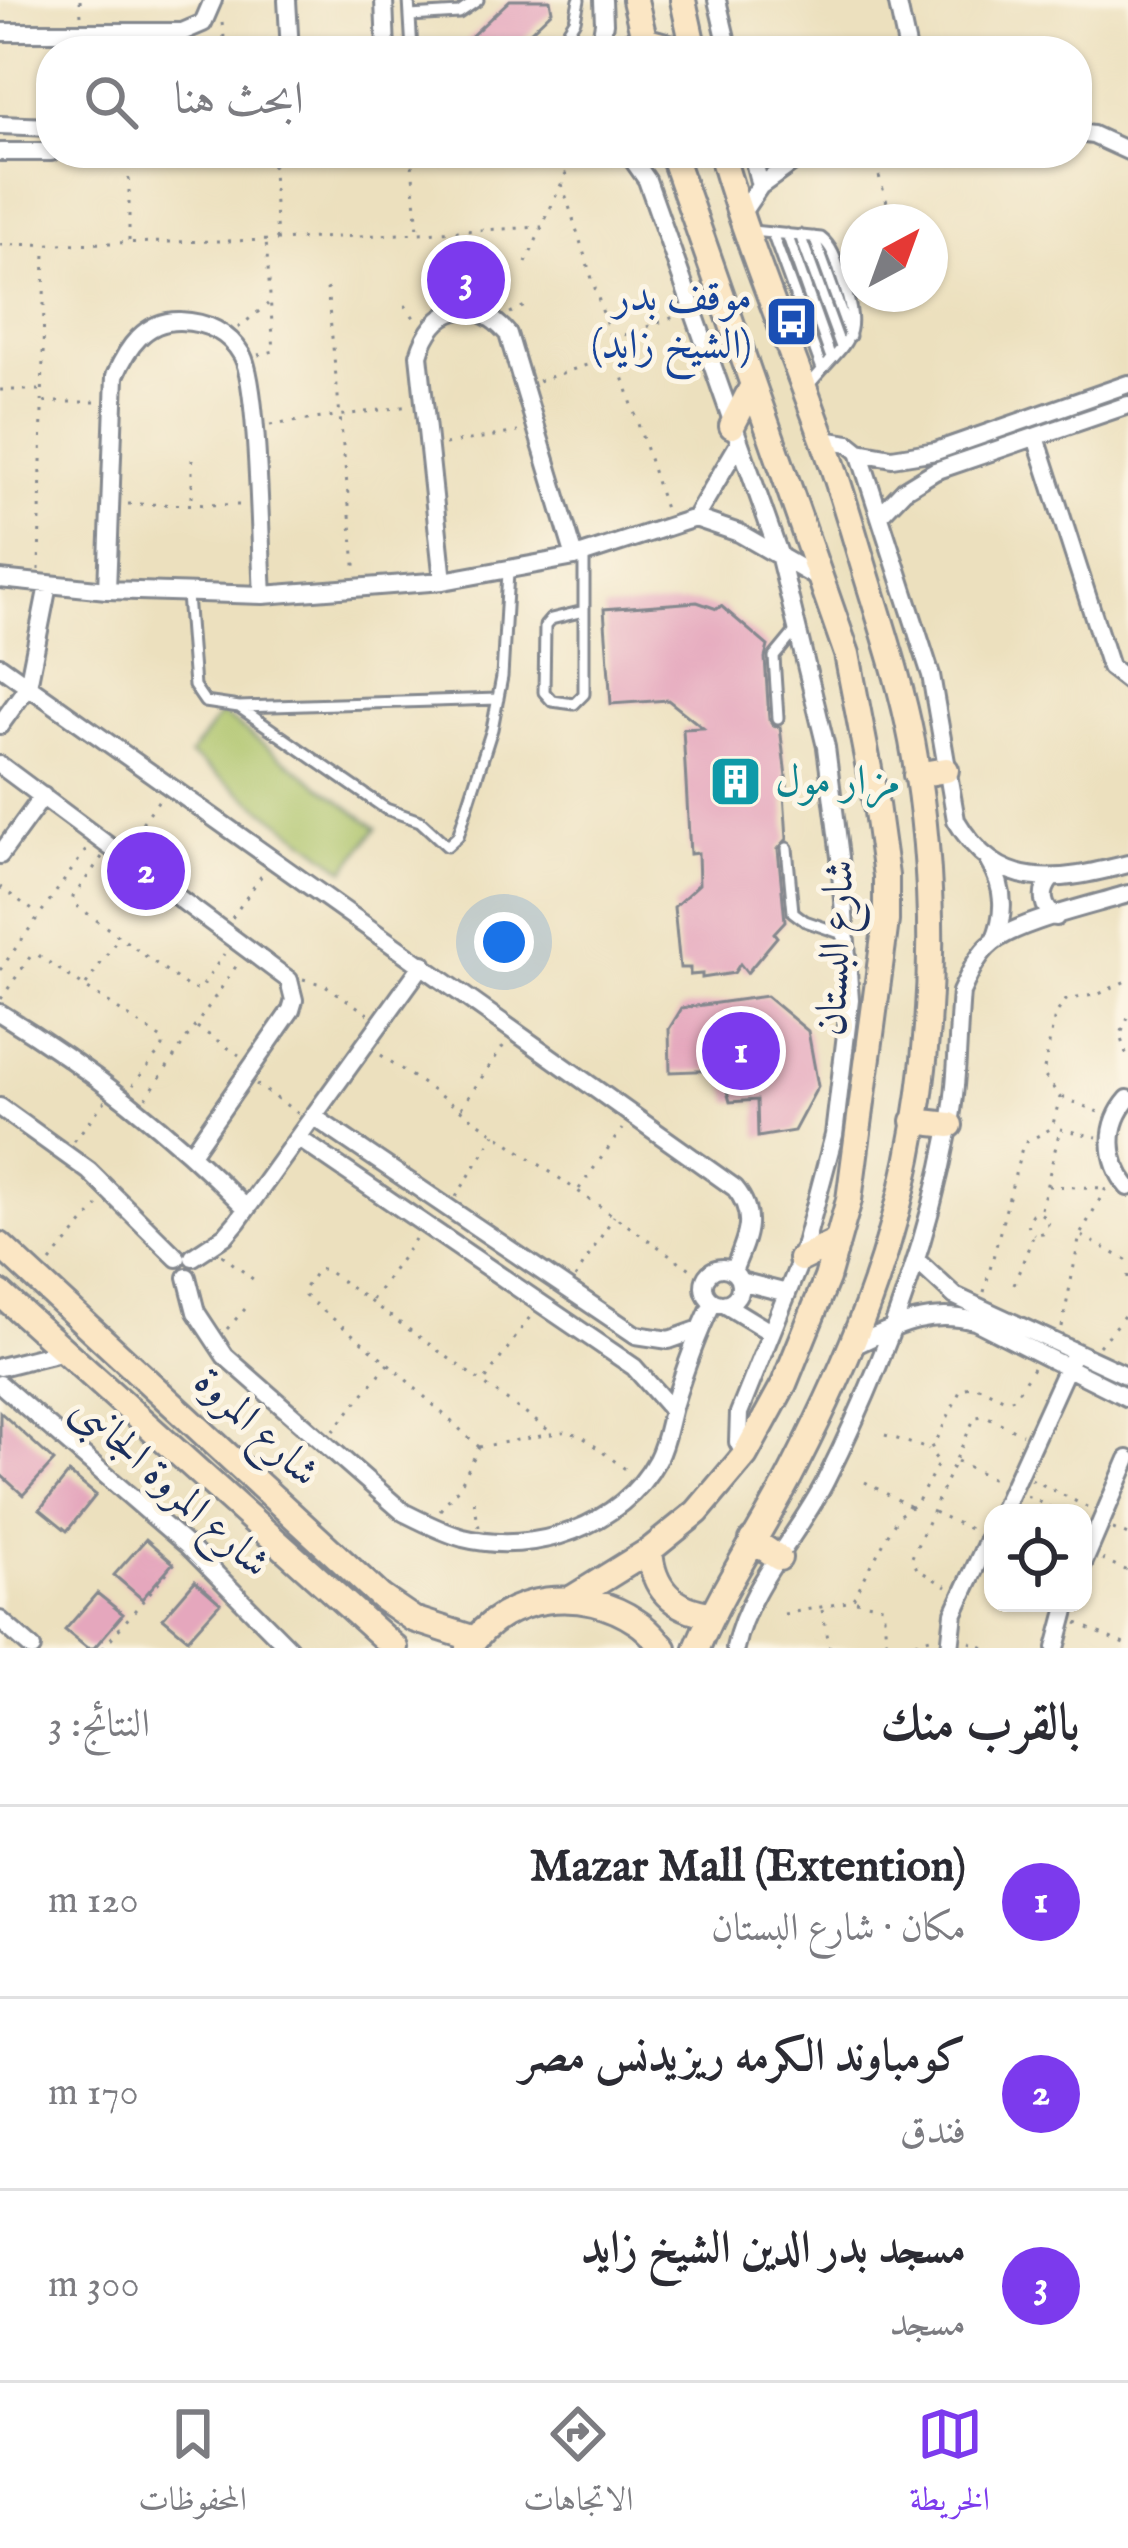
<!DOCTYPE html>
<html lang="ar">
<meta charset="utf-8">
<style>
body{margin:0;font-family:"IM FELL English",Amiri,serif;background:#f7f7f7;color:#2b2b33;direction:rtl}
.controls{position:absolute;right:36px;bottom:36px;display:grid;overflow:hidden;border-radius:24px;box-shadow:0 3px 9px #0004}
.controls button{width:108px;height:108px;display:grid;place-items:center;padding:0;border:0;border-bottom:3px solid #e1e1e2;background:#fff;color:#2b2b33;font:60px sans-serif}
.compass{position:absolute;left:840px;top:204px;width:108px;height:108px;border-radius:50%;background:#fff;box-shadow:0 3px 9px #0004;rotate:41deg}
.you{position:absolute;left:504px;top:942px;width:42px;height:42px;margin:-30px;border:9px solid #fff;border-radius:50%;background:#1a73e8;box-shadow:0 0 0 18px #1a73e833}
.badge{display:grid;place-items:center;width:78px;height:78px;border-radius:50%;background:#7c3aed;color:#fff;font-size:39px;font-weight:700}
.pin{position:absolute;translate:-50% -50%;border:6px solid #fff;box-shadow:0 3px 12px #0006}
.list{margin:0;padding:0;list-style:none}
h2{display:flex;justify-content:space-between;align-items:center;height:156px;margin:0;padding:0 48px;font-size:51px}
h2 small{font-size:39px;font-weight:400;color:#7c7c81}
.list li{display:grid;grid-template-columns:78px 1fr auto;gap:36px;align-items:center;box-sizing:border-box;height:192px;padding:0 48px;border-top:3px solid #e1e1e2}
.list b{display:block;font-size:45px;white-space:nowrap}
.list p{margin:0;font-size:39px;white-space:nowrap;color:#7c7c81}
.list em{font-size:39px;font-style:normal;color:#7c7c81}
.icon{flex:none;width:66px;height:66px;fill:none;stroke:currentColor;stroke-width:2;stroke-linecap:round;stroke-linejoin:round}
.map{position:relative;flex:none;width:1128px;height:1648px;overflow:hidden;direction:ltr}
.search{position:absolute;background:#fff;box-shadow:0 3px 9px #0004;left:36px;right:36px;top:36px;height:132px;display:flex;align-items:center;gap:30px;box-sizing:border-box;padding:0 42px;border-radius:48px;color:#7c7c81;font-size:45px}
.sheet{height:732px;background:#fff}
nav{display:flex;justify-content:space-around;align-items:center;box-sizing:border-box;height:168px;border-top:3px solid #e1e1e2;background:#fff;font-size:33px;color:#7c7c81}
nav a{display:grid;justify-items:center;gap:6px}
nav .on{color:#7c3aed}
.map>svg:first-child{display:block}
.green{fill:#acc369;stroke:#647964;stroke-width:3}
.building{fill:#e5a7bd}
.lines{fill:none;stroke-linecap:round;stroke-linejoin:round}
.lane-casing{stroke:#84888e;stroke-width:15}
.street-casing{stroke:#84888e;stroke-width:22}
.secondary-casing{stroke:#84888e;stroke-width:30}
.path{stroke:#84888e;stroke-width:3;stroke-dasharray:3 9;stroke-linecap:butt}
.lane{stroke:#fff;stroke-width:9}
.street{stroke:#fff;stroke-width:16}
.secondary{stroke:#fbe6c4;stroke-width:24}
.labels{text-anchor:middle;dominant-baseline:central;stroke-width:10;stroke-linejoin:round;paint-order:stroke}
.transit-label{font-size:42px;fill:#164399;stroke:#fcf5e5;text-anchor:end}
.culture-label{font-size:42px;fill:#0d838f;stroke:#fcf5e5;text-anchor:start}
.street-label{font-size:42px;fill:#1b2f5e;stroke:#fcf5e5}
</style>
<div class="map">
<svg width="1128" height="1648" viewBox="0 0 1128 1648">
<rect width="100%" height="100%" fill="#fcf5e5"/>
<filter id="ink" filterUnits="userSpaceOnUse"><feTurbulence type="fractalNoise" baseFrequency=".00833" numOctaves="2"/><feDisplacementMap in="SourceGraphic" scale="24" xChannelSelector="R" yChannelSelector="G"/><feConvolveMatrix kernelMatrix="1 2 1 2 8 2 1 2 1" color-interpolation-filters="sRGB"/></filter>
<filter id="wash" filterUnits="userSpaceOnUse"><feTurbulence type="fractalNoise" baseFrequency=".004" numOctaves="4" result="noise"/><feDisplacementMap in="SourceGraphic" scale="48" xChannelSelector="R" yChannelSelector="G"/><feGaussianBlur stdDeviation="2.7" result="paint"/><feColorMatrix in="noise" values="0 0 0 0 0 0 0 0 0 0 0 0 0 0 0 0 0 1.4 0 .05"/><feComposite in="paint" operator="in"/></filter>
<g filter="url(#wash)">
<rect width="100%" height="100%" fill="#ece0be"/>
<!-- green -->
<path class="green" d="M221,713L377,828L345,870L190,755Z"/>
<g id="blocks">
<!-- building -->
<path class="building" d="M510,0H550L552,11L510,51H470L464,43Z
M697,602L717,609L721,606L768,646L765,658L769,719L773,725L780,727L788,793H784L787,839L778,849L785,921L774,933L777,937L747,973L740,964L734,973L702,978V974L690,975V968H680L674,907L699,884L698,853L690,854L683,729L703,728L668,700L611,704L604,609Z
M766,996L808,1031L818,1086L794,1131L758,1137L757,1100L730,1102L721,1070L670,1072L669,1029L682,1008Z
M0,1412L54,1461L23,1495L0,1474Z
M69,1473L96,1495L67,1531L40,1509Z
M146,1539L173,1563L142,1599L114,1575Z
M195,1581L220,1603L188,1639L163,1618Z
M97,1593L123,1614L94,1648H87L65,1630Z"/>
</g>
</g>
<g filter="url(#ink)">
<use href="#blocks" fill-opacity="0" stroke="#84888e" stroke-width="3"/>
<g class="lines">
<defs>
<path id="lane" d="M409,0L412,51
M410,16L459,13L478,0
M555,51L575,20L579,0
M752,231L821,238C834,248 837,264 842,279C864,341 847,339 809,385
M772,233L822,369
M787,234L831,358
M800,235L841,347
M814,237L850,336
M584,555V694L574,704L552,701L544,692L545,626L551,619L584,611
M187,595L194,686L205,702L239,707L498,699
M239,707L386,809L420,821L447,846L458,836L492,729L502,677L508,572
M778,718L774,657L798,628
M787,848L793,912L805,921L843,934"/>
<path id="street" d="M287,0L290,51
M384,0L386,51
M717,0L729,51
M897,0L908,51
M0,32H182L203,23L213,0
M599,51L604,23L603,0
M0,125L51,127
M1077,133L1093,135L1128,151
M0,152H51
M628,153L647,180L779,554L826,747L840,857L850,1000L834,1135L801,1259L739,1413L738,1442L745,1455
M760,186L792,163L814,153
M739,217L760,186L752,153
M1036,437L1110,667L1128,681
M824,440L849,444L859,452L931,675L956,820C999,894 1058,882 1128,864
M859,452L892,458L936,451L1128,384
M881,514L904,490L935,471L1128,405
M695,518L739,533L821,580
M0,579L107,590L263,595L443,581L575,557L695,518L738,445
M443,581L419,355C433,306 474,294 508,334L575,557
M107,590L115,376C127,348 145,320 180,321C206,322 229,332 242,355C259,385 260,551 263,595
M0,666L735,1188C759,1217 745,1241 733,1271
M0,725L28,686L48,585
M0,765L289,980L294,1000L291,1010L191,1154
M0,855L43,796
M989,862C1005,888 1006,913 994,941
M1050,880C1040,893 1042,908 1056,917
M0,1013C90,1068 171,1132 245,1207
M1128,1099C1105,1125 1107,1161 1128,1187
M0,1107L89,1171L177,1258
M314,1117L636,1335L669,1340L700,1329
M298,1138L634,1367L672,1410
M193,1257L225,1236L237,1222L423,964
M916,1260L955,1296L1128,1376
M704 1286a18 18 0 1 1 36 0a18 18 0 1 1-36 0Z
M187,1277L196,1312L225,1356L403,1512C423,1522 442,1532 463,1538C534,1556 622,1526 657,1460C666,1443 668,1425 673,1407C684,1371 697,1335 713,1302
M740,1281L787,1293
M724,1304L770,1332
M849,1348C893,1328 926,1308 975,1321L1128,1398
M0,1367L64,1351
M0,1384L189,1547L289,1648
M1001,1513L1070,1361
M1083,1564L1128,1459
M0,1620L32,1648
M735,1648C748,1586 798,1536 826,1480C881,1370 926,1250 949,1128C958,1084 957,1037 961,992C969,975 977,955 992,943C1016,922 1094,905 1128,894
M950,1648L954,1613L993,1529
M1056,1648L1068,1603"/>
<path id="secondary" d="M635,0L647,51
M683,0L694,51
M610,51L644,40L683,51
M732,426L753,385
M916,775L946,770
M914,1121L950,1125
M0,1245L381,1597L413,1619L475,1639
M801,1259L836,1242
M0,1293L395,1648
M752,1540L779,1558
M650,1550C652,1588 673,1610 711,1614
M571,1599L650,1550L697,1512L745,1455L784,1384L827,1278L849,1200L886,921V876L876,805L847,654L672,153
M469,1648C505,1592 585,1586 637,1622C647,1628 656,1639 664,1648
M697,1648C724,1583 765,1527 796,1464C822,1413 847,1359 867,1306C933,1128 946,928 912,741C901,684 883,630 866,574C852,528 839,481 822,436C788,341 749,249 721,153"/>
</defs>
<!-- lane casing -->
<use href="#lane" class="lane-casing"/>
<!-- street casing -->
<use href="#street" class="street-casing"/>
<!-- secondary casing -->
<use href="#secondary" class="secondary-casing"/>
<!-- path -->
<path class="path" d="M80,0L81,16
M222,23L226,51
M272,153L277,240
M411,153L418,230
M872,153L893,222
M562,184L665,509
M129,241V153
M0,245L277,240L542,227
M526,263L575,153
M327,288L356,574
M405,305L417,322
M510,313L525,306
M238,328L268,304
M613,339L677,316
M258,355L274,351L266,240
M538,381L614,356
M0,390H40
M44,402H100
M270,425L410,406
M445,444L518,432
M192,459V503
M128,504L244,505
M39,570L45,249
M128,842L161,797
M102,857L73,897V903L191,989L200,990L224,954
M0,887L38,914
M232,918L264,872
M0,970L86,850
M303,979L325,985L368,1014
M86,985L118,938
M1,999L30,957L38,955L163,1040V1047L133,1085
M1128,1018L1120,1036L1128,1059
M197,1027L239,1055
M381,1055L705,1279
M256,1084L298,1113
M1062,1097L1103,1114
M146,1098L239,962
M461,1108L506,1042
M1060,1129L1097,1137
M74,1141L105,1101
M1048,1186L1105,1188
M579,1189L622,1129
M456,1197L495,1134
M1041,1209L1060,1129
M1082,1236L1128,1261
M222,1255L254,1280
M50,1262L98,1206
M1128,1275V1287
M575,1278L614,1216
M1014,1284L1034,1234L1043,1233L1048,1226L1047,1218L1040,1213L1032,1214L1027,1221L1028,1229L1034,1234
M984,1292L1023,1144L1052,1128L1060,1097L1043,1074L1055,1015L1066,1000L1099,994L1128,980
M372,1300L415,1239
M1062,1327L1080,1235L1106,1188
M227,1329L245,1309
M1099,1346L1128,1311
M486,1379L532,1314
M333,1431L388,1364
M885,1435L928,1449L934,1446L961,1389L976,1386L1008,1400L1014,1398L1033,1368
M479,1447L388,1363L305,1296L304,1289L318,1269H325L551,1432
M479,1447L568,1431L584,1438L632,1474
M957,1461L997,1481
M1031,1479L1087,1507
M865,1482L911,1507
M1027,1496L1062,1513
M474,1501L479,1527
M440,1510L460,1486L479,1447
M934,1512L974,1531
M1113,1529L1128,1535
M1102,1559L1128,1571
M947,1587L917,1569L912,1557L975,1417L986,1416L1022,1434
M856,1601L883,1606L887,1648
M822,1610L830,1648
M784,1614L852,1601L898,1516L917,1503L939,1462L928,1449
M1077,1623L1128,1646
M970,1642L985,1648
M103,1648L180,1557
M892,1648L938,1636"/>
<!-- lane -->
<use href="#lane" class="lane"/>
<!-- street -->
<use href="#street" class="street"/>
<!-- secondary -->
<use href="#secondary" class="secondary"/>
</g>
</g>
<!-- icons -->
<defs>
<symbol id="bus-square" viewBox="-11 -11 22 22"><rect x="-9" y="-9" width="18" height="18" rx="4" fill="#1a4fb4" stroke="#fcf5e5"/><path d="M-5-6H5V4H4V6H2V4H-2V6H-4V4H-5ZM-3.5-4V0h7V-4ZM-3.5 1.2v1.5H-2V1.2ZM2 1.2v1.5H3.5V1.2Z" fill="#fff"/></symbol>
<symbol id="building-square" viewBox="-11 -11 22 22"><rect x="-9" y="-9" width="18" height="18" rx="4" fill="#0f9aa8" stroke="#fcf5e5"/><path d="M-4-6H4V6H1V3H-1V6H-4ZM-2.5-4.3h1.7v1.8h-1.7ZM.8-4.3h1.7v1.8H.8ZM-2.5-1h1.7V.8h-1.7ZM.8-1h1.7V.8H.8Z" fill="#fff"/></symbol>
</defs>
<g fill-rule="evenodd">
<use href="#bus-square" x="762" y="292" width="59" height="59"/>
<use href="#building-square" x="706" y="752" width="59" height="59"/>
</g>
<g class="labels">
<!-- transit labels -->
<g class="transit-label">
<text x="752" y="298">موقف بدر<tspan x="752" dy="48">(الشيخ زايد)</tspan></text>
</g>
<!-- culture labels -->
<g class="culture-label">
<text x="775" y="782">مزار مول</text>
</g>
<!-- street labels -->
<g class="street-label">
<text transform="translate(837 948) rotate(-87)">شارع البستان</text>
<text transform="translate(256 1428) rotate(43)">شارع المروة</text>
<text transform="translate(170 1487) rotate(42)">شارع المروة الجانبى</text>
</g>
</g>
</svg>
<div class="controls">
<button><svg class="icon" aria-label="locate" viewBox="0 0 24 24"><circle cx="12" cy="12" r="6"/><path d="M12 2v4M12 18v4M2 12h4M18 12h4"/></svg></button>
</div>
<svg class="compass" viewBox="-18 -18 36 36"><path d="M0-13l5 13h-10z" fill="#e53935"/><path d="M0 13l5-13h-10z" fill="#7c7c81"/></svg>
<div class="you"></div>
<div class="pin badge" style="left:741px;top:1051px">1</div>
<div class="pin badge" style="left:146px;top:871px">2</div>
<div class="pin badge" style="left:466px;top:280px">3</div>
<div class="search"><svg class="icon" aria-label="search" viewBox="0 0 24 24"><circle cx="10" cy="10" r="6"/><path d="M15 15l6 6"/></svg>ابحث هنا</div>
</div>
<section class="sheet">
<h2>بالقرب منك<small>النتائج: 3</small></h2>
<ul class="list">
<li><span class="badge">1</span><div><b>Mazar Mall (Extention)</b><p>مكان · شارع البستان</p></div><em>120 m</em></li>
<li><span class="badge">2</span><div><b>كومباوند الكرمه ريزيدنس مصر</b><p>فندق</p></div><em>170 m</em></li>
<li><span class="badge">3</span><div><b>مسجد بدر الدين الشيخ زايد</b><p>مسجد</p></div><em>300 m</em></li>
</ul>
</section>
<nav>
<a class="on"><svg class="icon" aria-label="map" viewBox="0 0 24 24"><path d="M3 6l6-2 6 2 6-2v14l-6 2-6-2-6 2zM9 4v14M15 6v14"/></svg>الخريطة</a>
<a><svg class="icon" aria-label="directions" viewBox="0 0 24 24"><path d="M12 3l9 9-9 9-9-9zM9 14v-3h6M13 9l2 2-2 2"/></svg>الاتجاهات</a>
<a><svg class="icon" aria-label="saved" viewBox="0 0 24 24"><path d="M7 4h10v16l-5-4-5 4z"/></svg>المحفوظات</a>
</nav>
